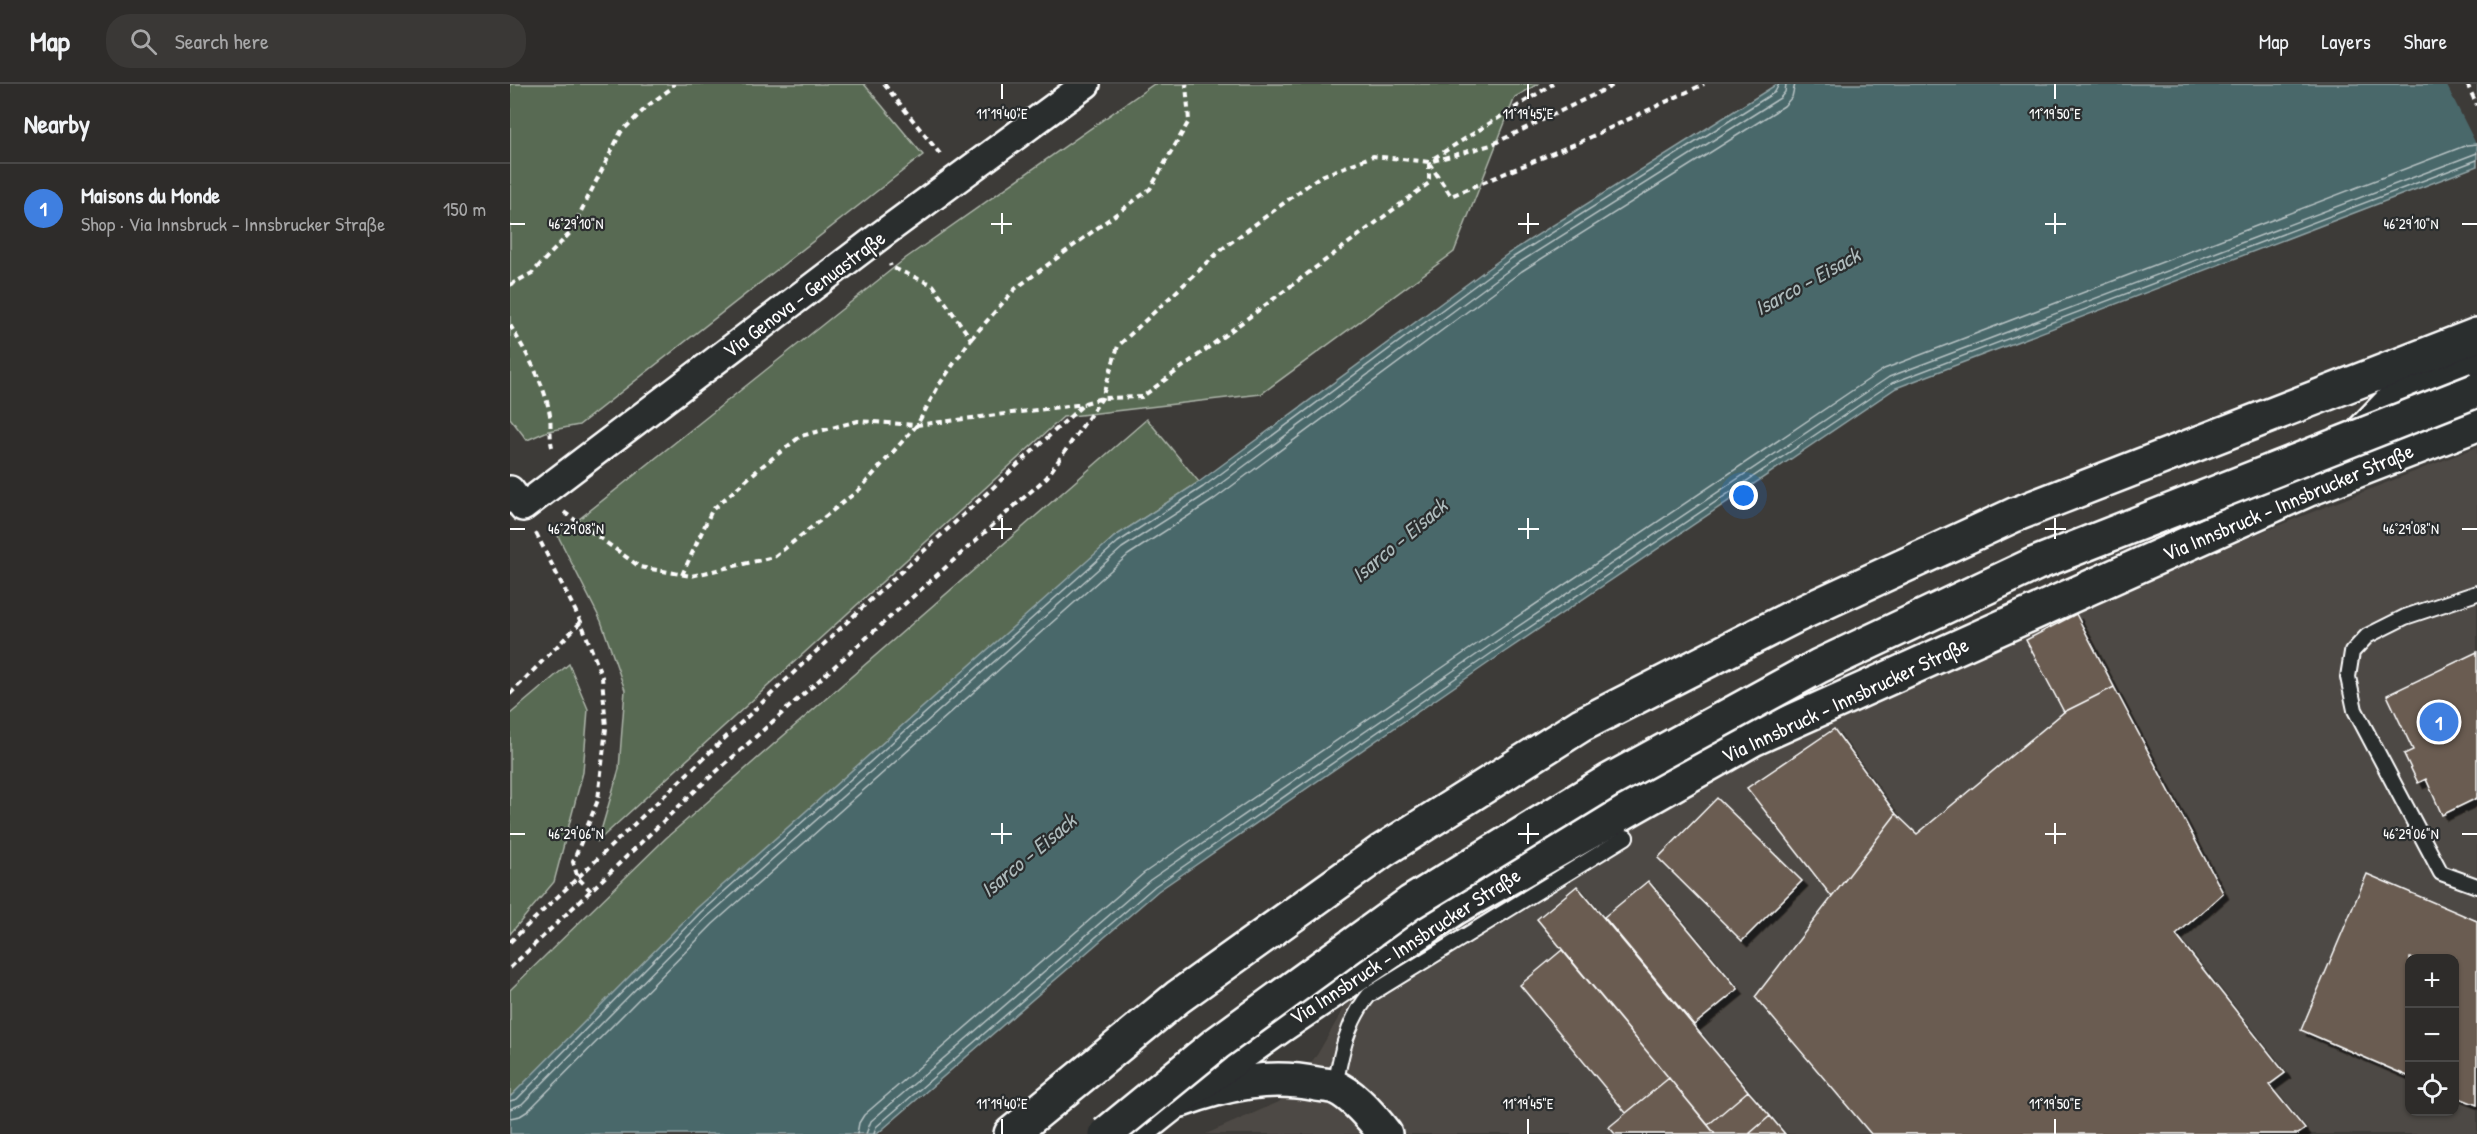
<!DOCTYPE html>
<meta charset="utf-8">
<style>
body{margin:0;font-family:"Patrick Hand",sans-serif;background:#3a3836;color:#f1f3f6}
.controls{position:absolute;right:18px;bottom:18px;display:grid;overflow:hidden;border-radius:12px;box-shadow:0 2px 4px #0004}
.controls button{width:54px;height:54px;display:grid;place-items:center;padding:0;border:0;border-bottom:2px solid #494847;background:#2e2c2a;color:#f1f3f6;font:30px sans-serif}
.you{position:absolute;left:1234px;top:412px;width:21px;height:21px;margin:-15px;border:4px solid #fff;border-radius:50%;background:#1a73e8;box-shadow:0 0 0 9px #1a73e833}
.badge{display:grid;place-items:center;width:39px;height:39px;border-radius:50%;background:#ff9aa2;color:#fff;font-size:20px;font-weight:700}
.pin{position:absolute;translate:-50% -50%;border:3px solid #fff;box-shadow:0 2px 6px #0006}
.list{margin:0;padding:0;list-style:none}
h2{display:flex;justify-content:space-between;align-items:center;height:78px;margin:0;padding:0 24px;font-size:26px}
h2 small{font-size:20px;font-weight:400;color:#a7a7a8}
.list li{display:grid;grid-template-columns:39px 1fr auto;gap:18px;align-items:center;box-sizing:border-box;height:90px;padding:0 24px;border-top:2px solid #494847}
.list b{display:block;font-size:22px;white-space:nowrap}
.list p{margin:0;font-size:20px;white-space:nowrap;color:#a7a7a8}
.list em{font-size:20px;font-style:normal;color:#a7a7a8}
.icon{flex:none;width:33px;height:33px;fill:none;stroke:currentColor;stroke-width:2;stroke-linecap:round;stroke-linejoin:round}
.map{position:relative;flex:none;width:1967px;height:1050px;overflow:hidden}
header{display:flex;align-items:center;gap:36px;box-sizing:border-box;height:84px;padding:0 30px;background:#2e2c2a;border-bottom:2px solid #494847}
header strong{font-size:28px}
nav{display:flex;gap:33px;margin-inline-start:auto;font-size:21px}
.search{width:420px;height:54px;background:#3a3836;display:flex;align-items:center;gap:15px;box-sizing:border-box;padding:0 21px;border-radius:24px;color:#a7a7a8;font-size:22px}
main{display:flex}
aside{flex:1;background:#2e2c2a}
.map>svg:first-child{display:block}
.built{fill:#4e4944;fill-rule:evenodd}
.green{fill:#596a53;stroke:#acb4a9;stroke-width:1.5}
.water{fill:#4a686b;stroke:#92a4a6;stroke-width:1.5}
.pier{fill:#3d3b38}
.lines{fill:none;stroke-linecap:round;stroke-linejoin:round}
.shore{stroke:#b7c3c4;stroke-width:1.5}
.building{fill:#6a5c51;stroke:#fff;stroke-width:1.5;filter:url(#shadow)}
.service-casing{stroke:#fff;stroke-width:18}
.minor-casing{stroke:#fff;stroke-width:32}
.secondary-casing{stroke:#fff;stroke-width:38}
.primary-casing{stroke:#fff;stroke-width:38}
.motorway-casing{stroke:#fff;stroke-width:38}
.path{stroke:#fff;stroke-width:4;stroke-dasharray:6 4.5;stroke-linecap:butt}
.service{stroke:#2a2d2e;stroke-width:14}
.minor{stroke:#2a2d2e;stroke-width:27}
.secondary{stroke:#2a2d2e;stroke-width:33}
.primary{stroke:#2a2d2e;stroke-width:33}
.motorway{stroke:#2a2d2e;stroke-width:33}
.motorway-bridge-casing{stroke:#fff;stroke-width:38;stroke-linecap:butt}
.motorway-bridge{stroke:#2a2d2e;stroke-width:33}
.ticks{fill:none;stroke:#fff;stroke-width:2}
.labels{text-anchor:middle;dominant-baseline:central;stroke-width:4.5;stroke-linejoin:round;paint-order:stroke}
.street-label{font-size:21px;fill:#fff;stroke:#2a2d2e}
.water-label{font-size:22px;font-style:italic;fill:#aebbbc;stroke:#2a2d2e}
.ticks-label{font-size:15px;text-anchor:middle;fill:#fff;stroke:#2a2d2e;stroke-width:4.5;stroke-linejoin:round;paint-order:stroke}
</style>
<header>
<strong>Map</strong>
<div class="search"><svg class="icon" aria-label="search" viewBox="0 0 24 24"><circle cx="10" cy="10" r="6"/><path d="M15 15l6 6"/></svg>Search here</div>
<nav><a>Map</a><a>Layers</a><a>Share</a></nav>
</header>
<main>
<aside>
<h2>Nearby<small></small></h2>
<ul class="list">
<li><span class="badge" style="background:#3f7fe0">1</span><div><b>Maisons du Monde</b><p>Shop · Via Innsbruck - Innsbrucker Straße</p></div><em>150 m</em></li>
</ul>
</aside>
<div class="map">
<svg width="1967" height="1050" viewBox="0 0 1967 1050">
<defs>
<filter id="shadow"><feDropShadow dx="5.5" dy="5.5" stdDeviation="0" flood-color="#0009"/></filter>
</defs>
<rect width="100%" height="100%" fill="#3d3b38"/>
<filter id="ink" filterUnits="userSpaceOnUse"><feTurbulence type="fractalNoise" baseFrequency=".0167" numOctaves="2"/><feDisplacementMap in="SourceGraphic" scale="12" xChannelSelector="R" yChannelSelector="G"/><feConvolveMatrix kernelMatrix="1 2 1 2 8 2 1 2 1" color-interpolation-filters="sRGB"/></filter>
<g filter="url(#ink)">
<!-- built -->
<path class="built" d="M1967,363V1050H696L769,1018L807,971L837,919L1046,787L1257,666L1529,536ZM1900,874H1944V1028H1900Z"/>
<!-- green -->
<path class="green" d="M0,0H354L413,71L69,341L38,347L17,356L0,334Z
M644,0H1028L1005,13L944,168L751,310L553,333L88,757L109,685L115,606L91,537L48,452L396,174Z
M637,335L689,398L604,453L0,1013V906L156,754Z
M59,580L78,625L73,688L44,798L0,850V630Z"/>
<!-- water -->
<path class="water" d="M1267,0H1967V82L1386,304L993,569L648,807L367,1050H0V1013L187,824L604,453L689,398L999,169Z"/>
<!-- pier -->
<path class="pier" d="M1936,0H1967V62Z"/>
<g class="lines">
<!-- shore -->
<path class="shore" d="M0,1017L7,1015L191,828L608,458L693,403L1002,174L1265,8L1269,0
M0,1025L12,1020L196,834L612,464L698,409L1007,180L1270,14L1275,8L1276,0
M0,1034L10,1032L18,1027L203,840L618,471L703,416L1012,187L1274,22L1282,13L1285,0
M347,1050L349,1039L354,1031L634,789L980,551L1374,285L1957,61L1967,60
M356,1050L361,1037L640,796L985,558L1379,293L1967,69
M364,1050L366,1043L645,802L989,564L1382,299L1967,76"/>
</g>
<!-- building -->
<path class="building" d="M1566,530L1604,603L1554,628L1516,556Z
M1967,568V714L1932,731L1916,695L1908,699L1894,670L1903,666L1877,611Z
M1604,603L1713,809L1666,851L1775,989L1759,1001L1795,1045L1788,1050H1361L1245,913L1386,730L1407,750L1554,628Z
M1324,645L1386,730L1322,813L1237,704Z
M1207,714L1292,797L1232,857L1148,774Z
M1857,790L1967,837V1021L1944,1012V874H1900V993L1791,946Z
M1138,797L1228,905L1184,941L1094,833Z
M1067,802L1238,1007L1198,1041L1027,835Z
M1052,866L1159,994L1116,1029L1010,901Z
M1159,994L1205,1050H1105L1099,1043Z
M1238,1007L1260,1032L1239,1050H1205L1198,1041Z
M1260,1032L1275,1050H1239Z"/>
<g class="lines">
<defs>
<path id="service" d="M1967,509L1895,533L1857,552L1842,568L1838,593L1845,626L1931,789L1967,802
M825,1003C831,969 837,938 859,911L1116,753"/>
<path id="minor" d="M0,406L13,423L371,151L576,0"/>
<path id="secondary" d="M671,1016C716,1000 759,990 807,1000C812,1001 819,1001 825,1003C843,1011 863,1034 875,1050"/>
<path id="primary" d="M1843,358L1889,310L1967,278
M624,1050L663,1019L769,943L945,824L1243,655L1799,405L1967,340"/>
<path id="motorway" d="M501,1050L668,913L872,767L1071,641L1285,532L1504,431L1967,251"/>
</defs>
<!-- service casing -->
<use href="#service" class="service-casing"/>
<!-- minor casing -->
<use href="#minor" class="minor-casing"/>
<!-- secondary casing -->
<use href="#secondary" class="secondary-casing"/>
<!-- primary casing -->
<use href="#primary" class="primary-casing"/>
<!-- motorway casing -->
<use href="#motorway" class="motorway-casing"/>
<!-- path -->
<path class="path" d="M374,0L430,70
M1957,0L1967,21
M924,74L1043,0
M919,79L941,112L1072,57L1194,0
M0,201L22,189L60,149L111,48L140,20L163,3V0
M0,241C15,267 33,296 39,326C42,337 39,350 42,363
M461,255L505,205L640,105L679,37L676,0
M54,428L130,483L181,492L264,473L350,405L407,341L429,301L461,255L423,201L381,183L380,180
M26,449L71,538L92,593L96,644L88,716L63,778L68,794L81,807
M172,491L202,426L251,383L291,352L348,337L407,341L574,320
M0,610L71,538
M0,858L355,521L575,319L592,314L632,313L919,99V78
M0,884L187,705L537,393L592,314L608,262L712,165L809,93L863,72L919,78L981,61L1106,0"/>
<!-- service -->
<use href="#service" class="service"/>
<!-- minor -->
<use href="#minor" class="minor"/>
<!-- secondary -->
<use href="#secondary" class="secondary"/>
<!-- primary -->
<use href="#primary" class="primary"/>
<!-- motorway -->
<use href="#motorway" class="motorway"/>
<defs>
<path id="motorway-bridge" d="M596,1050L706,960L900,819L1099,697L1309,582L1525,480L1967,306"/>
</defs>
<!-- motorway-bridge casing -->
<use href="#motorway-bridge" class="motorway-bridge-casing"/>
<!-- motorway-bridge -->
<use href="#motorway-bridge" class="motorway-bridge"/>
</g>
</g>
<!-- ticks -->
<path class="ticks" d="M492,0V15M1018,0V15M1545,0V15M492,129V150M1018,129V150M1545,129V150M0,140H15M481,140H502M1008,140H1029M1535,140H1556M1952,140H1967M492,434V455M1018,434V455M1545,434V455M0,445H15M481,445H502M1008,445H1029M1535,445H1556M1952,445H1967M492,739V760M1018,739V760M1545,739V760M0,750H15M481,750H502M1008,750H1029M1535,750H1556M1952,750H1967M492,1035V1050M1018,1035V1050M1545,1035V1050"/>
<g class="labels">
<!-- street labels -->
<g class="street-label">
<text transform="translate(294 210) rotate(-37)">Via Genova - Genuastraße</text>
<text transform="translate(1778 418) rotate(-23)">Via Innsbruck - Innsbrucker Straße</text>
<text transform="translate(1335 616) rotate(-25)">Via Innsbruck - Innsbrucker Straße</text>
<text transform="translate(895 862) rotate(-33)">Via Innsbruck - Innsbrucker Straße</text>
</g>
<!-- water labels -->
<g class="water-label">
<text transform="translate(1297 197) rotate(-29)">Isarco - Eisack</text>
<text transform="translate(889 456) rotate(-40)">Isarco - Eisack</text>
<text transform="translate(518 771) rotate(-40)">Isarco - Eisack</text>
</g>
</g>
<g class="ticks-label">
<text x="492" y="35">11°19'40"E</text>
<text x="1018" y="35">11°19'45"E</text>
<text x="1545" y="35">11°19'50"E</text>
<text x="66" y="145">46°29'10"N</text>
<text x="1901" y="145">46°29'10"N</text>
<text x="66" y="450">46°29'08"N</text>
<text x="1901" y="450">46°29'08"N</text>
<text x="66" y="755">46°29'06"N</text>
<text x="1901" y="755">46°29'06"N</text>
<text x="492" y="1025">11°19'40"E</text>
<text x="1018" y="1025">11°19'45"E</text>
<text x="1545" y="1025">11°19'50"E</text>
</g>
</svg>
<div class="controls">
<button>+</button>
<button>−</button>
<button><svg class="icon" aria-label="locate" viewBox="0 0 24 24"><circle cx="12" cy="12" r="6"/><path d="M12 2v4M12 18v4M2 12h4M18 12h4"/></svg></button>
</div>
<div class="you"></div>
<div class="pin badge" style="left:1929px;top:638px;background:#3f7fe0">1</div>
</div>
</main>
